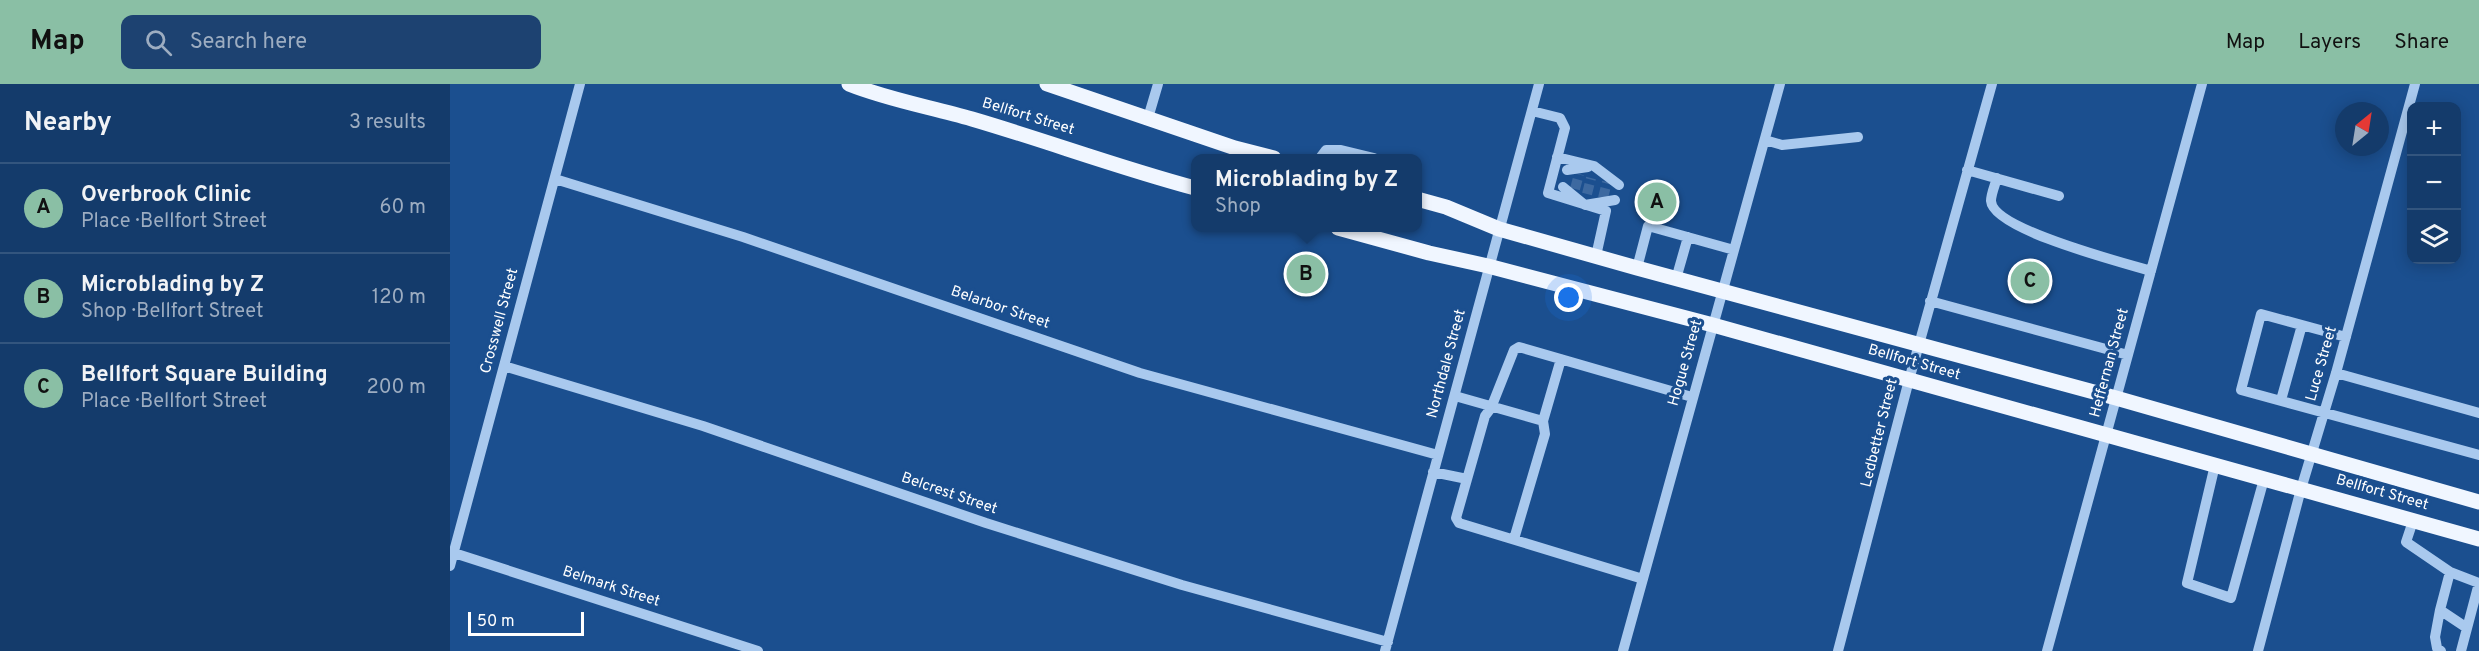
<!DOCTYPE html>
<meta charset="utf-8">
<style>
body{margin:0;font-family:Overpass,sans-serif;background:#1d4271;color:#f1f3f6}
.controls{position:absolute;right:18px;top:18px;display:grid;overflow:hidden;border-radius:12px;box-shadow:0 3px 15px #0003}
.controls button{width:54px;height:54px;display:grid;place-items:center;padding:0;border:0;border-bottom:2px solid #33557e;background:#143b6b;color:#f1f3f6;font:30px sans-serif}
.compass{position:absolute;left:1885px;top:18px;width:54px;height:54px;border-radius:50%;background:#143b6b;box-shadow:0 3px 15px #0003;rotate:30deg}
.scale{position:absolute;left:18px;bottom:15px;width:116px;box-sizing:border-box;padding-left:6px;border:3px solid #fff;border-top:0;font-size:16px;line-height:21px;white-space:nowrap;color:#fff;-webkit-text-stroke:4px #1b4f8f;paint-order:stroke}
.you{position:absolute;left:1119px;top:214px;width:21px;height:21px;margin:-15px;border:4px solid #fff;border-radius:50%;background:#1a73e8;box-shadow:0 0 0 9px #1a73e833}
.badge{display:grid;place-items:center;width:39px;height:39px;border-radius:50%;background:#8abfa5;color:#111;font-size:20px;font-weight:700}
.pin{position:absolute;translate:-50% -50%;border:3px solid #fff;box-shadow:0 2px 6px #0006}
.popup{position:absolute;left:741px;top:70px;width:231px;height:78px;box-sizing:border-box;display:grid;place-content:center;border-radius:12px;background:#143b6b;filter:drop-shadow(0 2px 4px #0005);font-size:20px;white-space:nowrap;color:#9dadc1}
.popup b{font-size:22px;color:#f1f3f6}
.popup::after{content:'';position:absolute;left:50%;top:100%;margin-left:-12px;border:12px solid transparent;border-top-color:#143b6b}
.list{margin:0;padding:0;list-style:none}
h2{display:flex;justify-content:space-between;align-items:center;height:78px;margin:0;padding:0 24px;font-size:26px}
h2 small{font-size:20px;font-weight:400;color:#9dadc1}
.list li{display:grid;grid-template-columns:39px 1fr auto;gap:18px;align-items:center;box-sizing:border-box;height:90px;padding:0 24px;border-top:2px solid #33557e}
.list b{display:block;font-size:22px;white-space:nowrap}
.list p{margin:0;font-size:20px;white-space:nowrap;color:#9dadc1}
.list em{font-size:20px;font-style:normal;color:#9dadc1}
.icon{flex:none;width:33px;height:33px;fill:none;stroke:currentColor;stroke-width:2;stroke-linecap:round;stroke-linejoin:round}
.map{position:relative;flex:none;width:2029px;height:567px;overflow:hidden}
header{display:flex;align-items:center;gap:36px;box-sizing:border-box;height:84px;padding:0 30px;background:#8abfa5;color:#111}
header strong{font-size:28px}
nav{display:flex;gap:33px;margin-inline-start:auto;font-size:21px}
.search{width:420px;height:54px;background:#1d4271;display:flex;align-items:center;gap:15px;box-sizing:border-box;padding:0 21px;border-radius:12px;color:#9dadc1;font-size:22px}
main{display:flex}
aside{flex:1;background:#143b6b}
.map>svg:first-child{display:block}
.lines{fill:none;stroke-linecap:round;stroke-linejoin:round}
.minor-tunnel{stroke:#3d69a0;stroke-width:10;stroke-dasharray:10 5;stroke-linecap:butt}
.minor{stroke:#a9c9ee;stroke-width:10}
.major{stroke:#f0f6ff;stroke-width:15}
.labels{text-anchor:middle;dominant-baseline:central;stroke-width:6;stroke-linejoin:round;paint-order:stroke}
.street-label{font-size:15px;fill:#fff;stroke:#1b4f8f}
</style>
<header>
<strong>Map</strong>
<div class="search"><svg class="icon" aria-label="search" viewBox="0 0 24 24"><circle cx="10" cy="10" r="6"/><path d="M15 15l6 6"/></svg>Search here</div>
<nav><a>Map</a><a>Layers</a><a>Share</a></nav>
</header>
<main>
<aside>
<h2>Nearby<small>3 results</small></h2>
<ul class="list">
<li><span class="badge">A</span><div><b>Overbrook Clinic</b><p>Place · Bellfort Street</p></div><em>60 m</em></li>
<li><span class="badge">B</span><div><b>Microblading by Z</b><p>Shop · Bellfort Street</p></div><em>120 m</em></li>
<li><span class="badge">C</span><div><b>Bellfort Square Building</b><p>Place · Bellfort Street</p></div><em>200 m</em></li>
</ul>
</aside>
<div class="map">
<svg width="2029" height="567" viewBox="0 0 2029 567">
<rect width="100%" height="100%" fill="#1b4f8f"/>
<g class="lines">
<!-- minor-tunnel -->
<path class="minor-tunnel" d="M1125,105L1129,90
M1137,110L1141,94
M1153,114L1157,98"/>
<!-- minor -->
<path class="minor" d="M1082,27L1110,34L1115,44L1098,109L1156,127L1146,172
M698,34L708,0
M1315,56L1332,61L1408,53
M1107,73L1144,82L1169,101
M870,74L876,66H891L924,74
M1117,86L1138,83
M1517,86L1609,112
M1547,94C1545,101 1541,110 1541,117C1543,146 1675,179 1701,187
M105,95L293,153L690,289L988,371
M1113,103L1135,121L1165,116
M1187,184L1198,142L1284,166
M1226,195L1238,153
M1480,217L1678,271
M1896,253L1811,230L1791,306L2029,371
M54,282L253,342L536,439L732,501L938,558
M1886,289L2029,329
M1005,312L1093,337
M1831,316L1852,241
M1765,381L1737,499L1781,514L1814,395
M983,388L1017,395
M1963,437L1956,458L2000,488L2029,499
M1064,455L1095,350L1093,337L1111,275
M4,469L308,567
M0,482L130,0
M2000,488L1990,526L2017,544
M1193,495L1009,439L1006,434L1035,332L1041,324L1064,266L1069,263L1242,313
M1990,526L1985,553L1987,564L1991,567
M935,567L1089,0
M1173,567L1330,0
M1388,567L1459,296L1542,0
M1597,567L1752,0
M1808,567L1851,405L1886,289L1965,0
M2011,567L2029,499"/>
<!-- major -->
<path class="major" d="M399,0C439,16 481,23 522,35C597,57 670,84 745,104
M597,0L785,64L824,74
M967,115L996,123L1049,145L1187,184L1666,314L2029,418
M888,144L979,169L1038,182L1263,241L2029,455"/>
</g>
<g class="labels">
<!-- street labels -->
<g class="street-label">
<text transform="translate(578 33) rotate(17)">Bellfort Street</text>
<text transform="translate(550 224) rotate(19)">Belarbor Street</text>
<text transform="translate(50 237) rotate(-75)">Crosswell Street</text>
<text transform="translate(1236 279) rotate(-74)">Hogue Street</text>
<text transform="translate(1464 279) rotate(16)">Bellfort Street</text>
<text transform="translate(1660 279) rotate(-75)">Heffernan Street</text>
<text transform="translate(997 280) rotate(-75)">Northdale Street</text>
<text transform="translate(1872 280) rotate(-74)">Luce Street</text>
<text transform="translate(1430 349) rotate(-76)">Ledbetter Street</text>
<text transform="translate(1932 409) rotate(16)">Bellfort Street</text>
<text transform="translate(499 410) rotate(19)">Belcrest Street</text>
<text transform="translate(161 503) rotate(18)">Belmark Street</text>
</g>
</g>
</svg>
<div class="controls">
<button>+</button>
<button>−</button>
<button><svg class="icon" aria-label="layers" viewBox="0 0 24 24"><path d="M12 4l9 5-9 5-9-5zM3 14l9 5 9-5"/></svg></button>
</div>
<svg class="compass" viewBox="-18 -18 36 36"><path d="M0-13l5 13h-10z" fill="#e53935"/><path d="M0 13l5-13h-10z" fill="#9dadc1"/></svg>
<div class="scale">50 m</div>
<div class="you"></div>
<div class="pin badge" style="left:1207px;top:118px">A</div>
<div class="pin badge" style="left:856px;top:190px">B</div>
<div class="popup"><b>Microblading by Z</b>Shop</div>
<div class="pin badge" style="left:1580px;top:197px">C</div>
</div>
</main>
